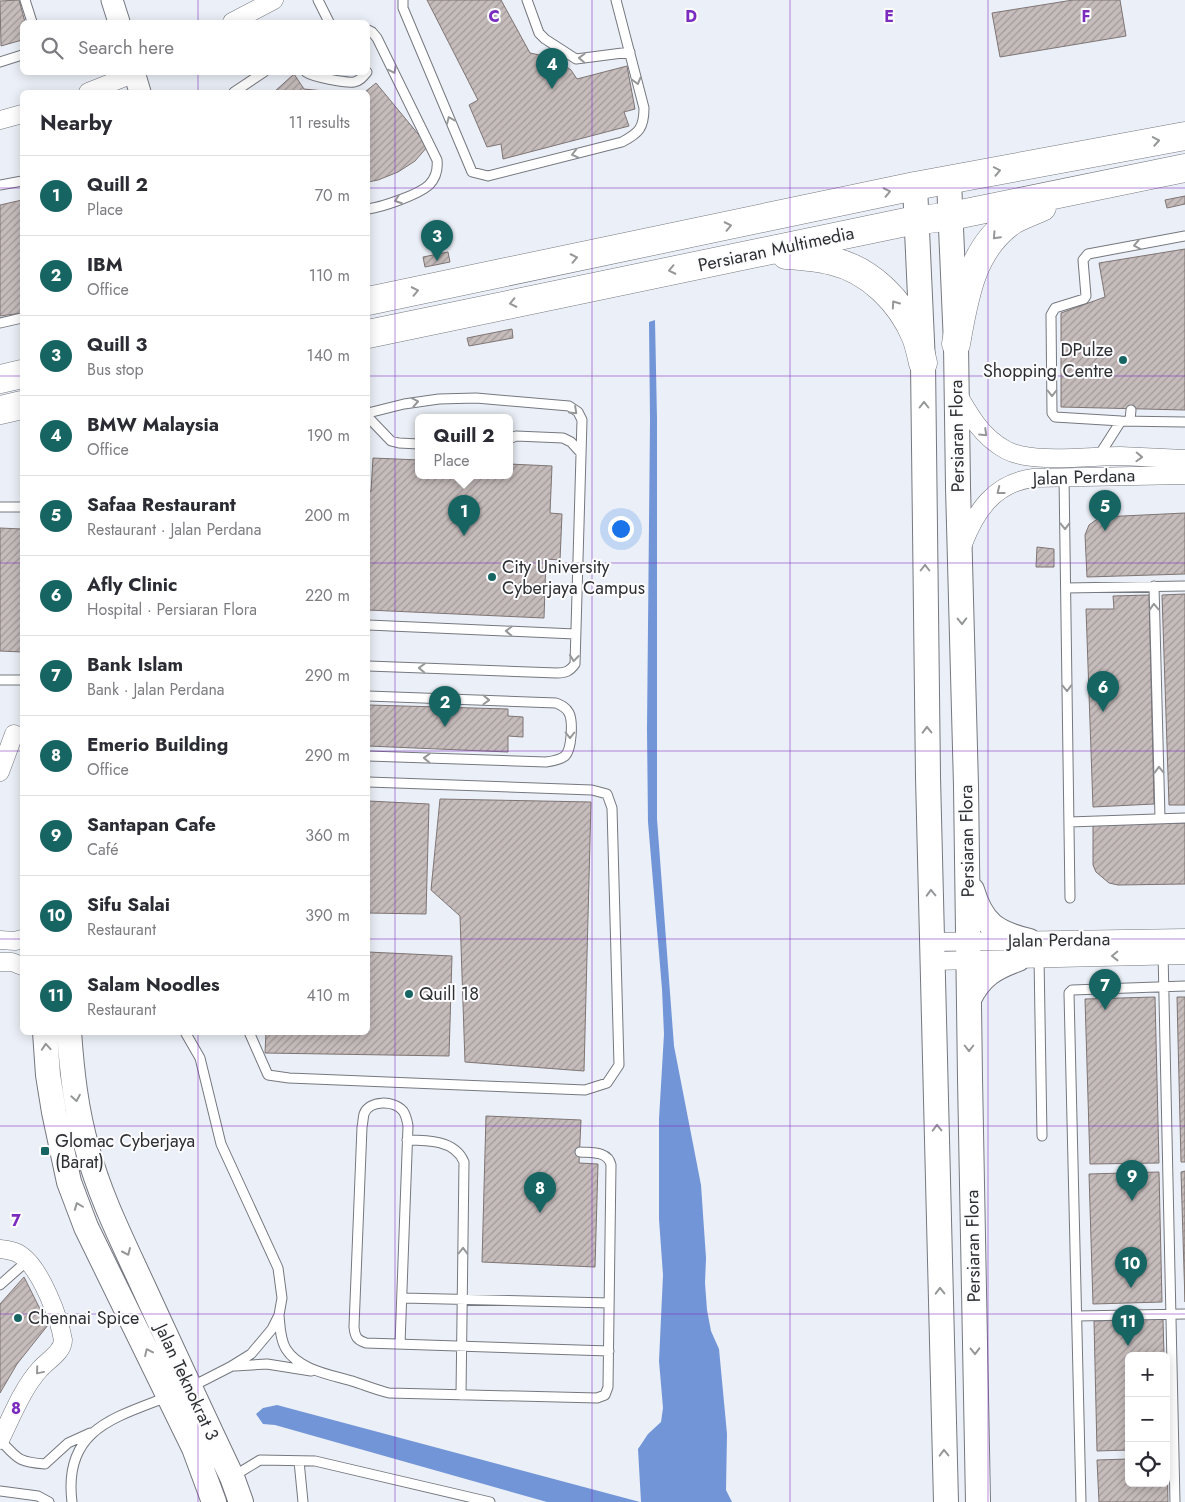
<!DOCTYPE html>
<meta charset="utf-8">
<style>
body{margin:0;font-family:Jost,sans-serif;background:#f2f2f3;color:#2b2b33}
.controls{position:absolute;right:15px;bottom:15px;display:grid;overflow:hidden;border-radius:8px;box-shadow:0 2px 12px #0003}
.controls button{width:45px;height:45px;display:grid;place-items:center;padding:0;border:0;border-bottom:1px solid #e1e1e2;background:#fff;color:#2b2b33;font:25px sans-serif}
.you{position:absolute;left:620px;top:528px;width:18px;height:18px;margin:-12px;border:4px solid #fff;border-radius:50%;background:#1a73e8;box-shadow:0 0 0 8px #1a73e833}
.badge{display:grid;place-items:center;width:32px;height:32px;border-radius:50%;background:#176563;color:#fff;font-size:16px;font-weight:700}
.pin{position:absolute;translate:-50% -41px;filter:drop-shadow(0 1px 2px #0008)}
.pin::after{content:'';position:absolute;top:26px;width:18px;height:15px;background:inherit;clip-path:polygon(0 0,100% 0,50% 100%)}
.popup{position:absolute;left:415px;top:414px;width:98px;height:65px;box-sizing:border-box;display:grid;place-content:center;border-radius:8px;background:#fff;filter:drop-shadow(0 1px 4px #0005);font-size:16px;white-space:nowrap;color:#7c7c81}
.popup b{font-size:19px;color:#2b2b33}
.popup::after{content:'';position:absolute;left:50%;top:100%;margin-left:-10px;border:10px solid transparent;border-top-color:#fff}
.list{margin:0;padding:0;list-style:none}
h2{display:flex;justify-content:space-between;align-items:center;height:65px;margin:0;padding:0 20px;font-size:21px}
h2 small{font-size:16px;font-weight:400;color:#7c7c81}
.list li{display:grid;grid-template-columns:32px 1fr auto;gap:15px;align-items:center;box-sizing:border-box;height:80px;padding:0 20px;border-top:1px solid #e1e1e2}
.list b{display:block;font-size:19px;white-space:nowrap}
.list p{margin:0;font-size:16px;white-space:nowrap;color:#7c7c81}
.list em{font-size:16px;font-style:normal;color:#7c7c81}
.icon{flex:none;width:28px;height:28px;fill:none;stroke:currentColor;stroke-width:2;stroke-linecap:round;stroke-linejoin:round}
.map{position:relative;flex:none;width:1185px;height:1502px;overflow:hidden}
.search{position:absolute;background:#fff;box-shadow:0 2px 12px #0003;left:20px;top:20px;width:350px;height:55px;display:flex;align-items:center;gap:12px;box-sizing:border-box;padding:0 18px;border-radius:8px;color:#7c7c81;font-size:19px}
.panel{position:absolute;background:#fff;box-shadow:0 2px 12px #0003;left:20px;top:90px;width:350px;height:945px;border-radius:8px}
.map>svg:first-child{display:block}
.water{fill:#7295d7}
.building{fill:url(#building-hatch);stroke:#7e7574}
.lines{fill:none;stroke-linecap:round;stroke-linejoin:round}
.service-casing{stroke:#75787f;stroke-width:11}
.minor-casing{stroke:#75787f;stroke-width:19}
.tertiary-casing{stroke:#75787f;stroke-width:23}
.secondary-casing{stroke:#75787f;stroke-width:26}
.primary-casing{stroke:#75787f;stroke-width:29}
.service{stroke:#fff;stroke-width:9}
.minor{stroke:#fff;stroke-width:18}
.tertiary{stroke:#fff;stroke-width:21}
.secondary{stroke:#fff;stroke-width:24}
.primary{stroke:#fff;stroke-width:28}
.oneway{stroke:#969798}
.grid{fill:none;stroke:#7b2cbf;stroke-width:1;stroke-opacity:0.55}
.poi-dot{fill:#176563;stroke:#fcfcfe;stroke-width:2}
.labels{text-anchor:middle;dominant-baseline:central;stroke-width:4;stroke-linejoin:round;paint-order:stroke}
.street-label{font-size:18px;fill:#2d2f32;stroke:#fcfcfe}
.poi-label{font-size:18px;fill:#2d2f32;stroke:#fcfcfe;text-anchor:start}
.grid-label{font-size:16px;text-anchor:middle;font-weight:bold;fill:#7b2cbf;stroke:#fcfcfe;stroke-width:4;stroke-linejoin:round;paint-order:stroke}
</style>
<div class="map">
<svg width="1185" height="1502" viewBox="0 0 1185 1502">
<defs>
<pattern id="building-hatch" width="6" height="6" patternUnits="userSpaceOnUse" patternTransform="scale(1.25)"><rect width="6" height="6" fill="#c6bcbc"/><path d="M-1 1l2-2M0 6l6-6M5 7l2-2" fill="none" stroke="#a19999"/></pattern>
</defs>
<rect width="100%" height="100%" fill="#ebeff7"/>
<!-- water -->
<path class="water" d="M655,320L657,419V819L674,1046L701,1185L706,1258L705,1283L707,1310L711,1331L719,1349L727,1434L726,1490L732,1502H641L638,1449L648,1434L661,1422L663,1408L659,1361L663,1275L659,1219V1119L664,1034L662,989L648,822L647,730L650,420L649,322Z
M277,1405L640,1502H547L275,1425L263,1424L256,1414L263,1408Z"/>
<!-- building -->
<path class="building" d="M19,0L25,22H22V40L1,46L0,1Z
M427,0H501L530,53L554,58L571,70L577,79L627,66L635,109L624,112L629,126L503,159L501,144L487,147L469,105L478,100Z
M1073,0H1120L1126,36L1000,57L992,13Z
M294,74L304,89L334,92H274Z
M376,83L428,146L415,161L398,172L378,180L368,182V92H365Z
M1185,196V204L1167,208L1165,200Z
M22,200V313L0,316V205Z
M1185,249V410L1061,407V313L1105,297L1099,263Z
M448,252L450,262L425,267L423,257Z
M512,329L513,338L469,346L467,338Z
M373,458L419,460V475H509V464L552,466L550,513L562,514L560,560L546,559L544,618L368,610V490L371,491Z
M1185,513V574L1087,577L1085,535L1089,525L1096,520L1102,517Z
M0,528L22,529V652L0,651Z
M1037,547L1054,549V567H1036Z
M1185,594V805H1169L1162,595Z
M1149,595L1154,804L1093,807L1086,609H1114L1113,596Z
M368,705L508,709V716L523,717V737L508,736V752L368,746Z
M440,799L591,802L584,1071L465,1062L460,916L431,890Z
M368,801L429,804L426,914L368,913Z
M1185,823V884L1118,885L1109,883L1096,872L1093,865V825Z
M368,952L452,956L449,1056L265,1053L266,1032H368Z
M1155,997L1159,1163L1090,1164L1085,999Z
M1177,997H1185V1162H1181Z
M486,1116L581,1120L579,1163L598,1164L595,1267L482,1262Z
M1185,1171V1302L1181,1172Z
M1159,1172L1162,1302L1093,1304L1089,1174Z
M24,1277L48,1325L17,1364L0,1393V1304Z
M1163,1319L1164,1356H1129V1450L1097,1451L1094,1321Z
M1167,1458L1168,1502H1099L1097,1460L1129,1459V1483H1166Z"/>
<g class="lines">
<defs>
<path id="service" d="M25,0L32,22
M318,0L329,22
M403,0V8L472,172L488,176L622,142C639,133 644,128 644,108L616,0
M527,0L539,33L545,39L576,59L630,52
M368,30L372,32L377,38L437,160C438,169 436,178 429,185C418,195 382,207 368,209
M0,62L22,55
M306,72C313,77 345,83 354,82C360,81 363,77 367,72
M234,92L264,72
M0,185L22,181
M1185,236L1088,254L1083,260L1086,296L1084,299L1055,308L1051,315L1052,413L1055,417L1121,421L1185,422
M0,323L22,318
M368,413L404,404L439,399L476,398L569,406L578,412L582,420L575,664C570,671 566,673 557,673L368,666
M368,417L391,441L399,443L419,444
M1130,420L1131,410
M509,439L516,436L563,438L571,442L581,453
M1098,457L1121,421
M1064,477L1070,898
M0,507H22
M1154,586L1160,818
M1066,588L1185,586
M368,625L575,634
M0,680H22
M368,696L556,703C561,705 566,707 569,713C573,721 572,749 565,756C560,760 553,761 546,762L368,756
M1069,822L1185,818
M1163,952L1175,1502
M1039,958L1042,1136
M185,1032L200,1058L221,1144L278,1268L282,1298L279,1315L272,1329L251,1354L230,1367L191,1387
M249,1032L268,1075L289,1078L585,1090L607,1083L619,1065L612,808L607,794L592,790L368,782
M407,1140C427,1140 455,1140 464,1162L461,1395
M0,1285L27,1261
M402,1298L609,1303
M279,1315C280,1326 280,1339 286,1349C300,1371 333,1375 355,1382C367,1386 377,1390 389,1393L597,1398L605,1395L608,1387L611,1165C608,1151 592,1153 580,1152
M1077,1316L1185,1314
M400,1344L408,1126C407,1120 406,1115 403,1111C394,1100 369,1100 364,1114C363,1118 363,1123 362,1127L354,1327C355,1337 357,1340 366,1343L609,1351
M235,1366L267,1364L311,1371
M0,1440C18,1459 18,1462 45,1464L68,1443L90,1433
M299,1461L303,1502
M232,1477L260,1460L315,1461L490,1502
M0,1491L38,1496L49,1502
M72,1502C63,1430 113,1418 167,1397
M1081,1502L1069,993L1072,990L1185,986"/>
<path id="minor" d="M232,22L274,0
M88,92L138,72
M0,120L22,114
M957,393C970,416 982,437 1006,450C1032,464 1090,456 1120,456C1142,457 1163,458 1185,459
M963,544C976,510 995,483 1033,478L1185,475
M0,772L14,734
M0,940L15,941L22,939
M932,942L1185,938
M933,961L1185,955
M0,962H12L22,966
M0,1249C8,1250 16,1251 22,1256C41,1270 59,1317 63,1340C63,1352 48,1360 40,1369C22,1389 12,1416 0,1440"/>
<path id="tertiary" d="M112,0L119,22
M134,72L140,92"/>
<path id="secondary" d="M949,181L956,344L958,487L966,786L970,1078L978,1502
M915,186L923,363L928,777L946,1502
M972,890C982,924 996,933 1029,941
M969,999C981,975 994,968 1018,959
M45,1032L48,1075L54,1112L69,1182L86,1227L194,1448L214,1502
M69,1032C72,1072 76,1110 87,1148C100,1197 123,1242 144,1288C173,1351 202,1414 232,1477L241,1502"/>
<path id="primary" d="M786,255C801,256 817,257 832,261C870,270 901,301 916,337C919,345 921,354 923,363
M368,301L915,186L1185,136
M368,334L906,222L951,216L1185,168
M956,344C964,299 971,248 1013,220C1022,215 1033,211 1042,207
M0,379L22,374
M0,410L22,405"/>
</defs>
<!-- service casing -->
<use href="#service" class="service-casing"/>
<!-- minor casing -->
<use href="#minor" class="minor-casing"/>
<!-- tertiary casing -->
<use href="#tertiary" class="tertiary-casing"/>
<!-- secondary casing -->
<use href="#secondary" class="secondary-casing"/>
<!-- primary casing -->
<use href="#primary" class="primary-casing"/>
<!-- service -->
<use href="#service" class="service"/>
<!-- minor -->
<use href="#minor" class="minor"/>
<!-- tertiary -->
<use href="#tertiary" class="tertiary"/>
<!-- secondary -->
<use href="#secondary" class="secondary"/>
<!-- primary -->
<use href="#primary" class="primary"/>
</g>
<!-- one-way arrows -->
<defs><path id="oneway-chevron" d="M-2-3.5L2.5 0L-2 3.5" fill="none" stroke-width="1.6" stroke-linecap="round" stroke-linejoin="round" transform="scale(1.25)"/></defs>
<g class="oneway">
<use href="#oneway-chevron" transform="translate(582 58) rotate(-178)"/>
<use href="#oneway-chevron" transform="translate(393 70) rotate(64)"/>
<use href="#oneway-chevron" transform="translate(637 81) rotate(75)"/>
<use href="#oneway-chevron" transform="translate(450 120) rotate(-113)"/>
<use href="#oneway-chevron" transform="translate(1156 141) rotate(-10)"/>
<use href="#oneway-chevron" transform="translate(575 154) rotate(166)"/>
<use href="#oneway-chevron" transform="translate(997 171) rotate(-11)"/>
<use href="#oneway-chevron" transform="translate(887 192) rotate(-12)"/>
<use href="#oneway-chevron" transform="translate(398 200) rotate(160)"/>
<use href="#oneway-chevron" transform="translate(728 226) rotate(-12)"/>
<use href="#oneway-chevron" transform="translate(996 236) rotate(133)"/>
<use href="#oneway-chevron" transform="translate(1137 245) rotate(169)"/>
<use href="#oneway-chevron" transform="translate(574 258) rotate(-12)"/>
<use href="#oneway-chevron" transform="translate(672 270) rotate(168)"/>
<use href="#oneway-chevron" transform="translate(415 291) rotate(-12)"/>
<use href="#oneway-chevron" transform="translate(513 303) rotate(168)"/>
<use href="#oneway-chevron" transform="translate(895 304) rotate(-125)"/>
<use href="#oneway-chevron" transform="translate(1052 393) rotate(90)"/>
<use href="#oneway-chevron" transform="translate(415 402) rotate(-10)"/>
<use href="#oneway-chevron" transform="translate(924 405) rotate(-90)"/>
<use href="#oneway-chevron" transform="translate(574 411) rotate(43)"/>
<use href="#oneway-chevron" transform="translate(984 433) rotate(44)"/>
<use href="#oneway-chevron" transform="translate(1139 457) rotate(2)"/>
<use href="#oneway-chevron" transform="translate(1000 491) rotate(142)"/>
<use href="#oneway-chevron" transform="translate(1065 526) rotate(89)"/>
<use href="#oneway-chevron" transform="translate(925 568) rotate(-90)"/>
<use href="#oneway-chevron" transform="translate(1154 607) rotate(-92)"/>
<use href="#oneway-chevron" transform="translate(962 621) rotate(89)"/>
<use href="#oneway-chevron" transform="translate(509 631) rotate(-178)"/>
<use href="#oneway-chevron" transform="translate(574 658) rotate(96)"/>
<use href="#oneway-chevron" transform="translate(422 668) rotate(-178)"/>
<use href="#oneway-chevron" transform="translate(1067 688) rotate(89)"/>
<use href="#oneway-chevron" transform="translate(486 700) rotate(2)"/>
<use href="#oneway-chevron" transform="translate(927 730) rotate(-91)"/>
<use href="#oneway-chevron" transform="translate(570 735) rotate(90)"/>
<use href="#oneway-chevron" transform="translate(427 758) rotate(-178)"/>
<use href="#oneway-chevron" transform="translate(1159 770) rotate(-92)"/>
<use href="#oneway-chevron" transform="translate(931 893) rotate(-92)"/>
<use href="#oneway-chevron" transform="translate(1115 956) rotate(179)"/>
<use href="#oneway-chevron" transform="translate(46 1047) rotate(-94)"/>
<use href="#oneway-chevron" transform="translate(969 1048) rotate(90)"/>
<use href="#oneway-chevron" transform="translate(76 1098) rotate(80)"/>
<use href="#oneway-chevron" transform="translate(937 1128) rotate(-91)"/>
<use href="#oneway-chevron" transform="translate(78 1206) rotate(-111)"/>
<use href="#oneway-chevron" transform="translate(463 1251) rotate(-89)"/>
<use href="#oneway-chevron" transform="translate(127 1252) rotate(66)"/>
<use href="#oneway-chevron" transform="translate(940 1291) rotate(-91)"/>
<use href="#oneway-chevron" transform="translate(975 1351) rotate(89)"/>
<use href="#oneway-chevron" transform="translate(148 1352) rotate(-115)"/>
<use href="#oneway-chevron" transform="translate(39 1371) rotate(130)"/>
<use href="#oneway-chevron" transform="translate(944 1453) rotate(-91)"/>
</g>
<!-- grid -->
<path class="grid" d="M198,0V22M395,0V1502M592,0V1502M790,0V1502M988,0V1502M198,72V92M0,188H22M368,188H1185M0,376H22M368,376H1185M0,563H22M368,563H1185M0,751H22M368,751H1185M0,939H22M368,939H1185M198,1032V1502M0,1126H1185M0,1314H1185"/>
<!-- markers -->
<g class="poi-dot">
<circle cx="1123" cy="360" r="5"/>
<circle cx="492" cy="577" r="5"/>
<circle cx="409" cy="994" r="5"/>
<rect x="40" y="1146" width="10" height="10" rx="2.5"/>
<circle cx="18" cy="1318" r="5"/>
</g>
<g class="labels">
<!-- street labels -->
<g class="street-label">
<text transform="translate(776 249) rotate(-12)">Persiaran Multimedia</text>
<text transform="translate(957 436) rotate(-91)">Persiaran Flora</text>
<text transform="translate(1084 477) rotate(-2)">Jalan Perdana</text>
<text transform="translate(967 841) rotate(-91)">Persiaran Flora</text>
<text transform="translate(1059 940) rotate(-1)">Jalan Perdana</text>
<text transform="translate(973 1246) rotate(-91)">Persiaran Flora</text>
<text transform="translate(187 1382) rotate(65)">Jalan Teknokrat 3</text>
</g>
<!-- poi labels -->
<g class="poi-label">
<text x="1113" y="350" text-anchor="end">DPulze<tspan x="1113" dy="21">Shopping Centre</tspan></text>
<text x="502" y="567">City University<tspan x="502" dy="21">Cyberjaya Campus</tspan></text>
<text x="419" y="994">Quill 18</text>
<text x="55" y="1141">Glomac Cyberjaya<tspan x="55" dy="21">(Barat)</tspan></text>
<text x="28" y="1318">Chennai Spice</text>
</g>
</g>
<g class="grid-label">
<text x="494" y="22">C</text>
<text x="691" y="22">D</text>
<text x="889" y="22">E</text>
<text x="1086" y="22">F</text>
<text x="16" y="1226">7</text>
<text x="16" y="1414">8</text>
</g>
</svg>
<div class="controls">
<button>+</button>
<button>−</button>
<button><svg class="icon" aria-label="locate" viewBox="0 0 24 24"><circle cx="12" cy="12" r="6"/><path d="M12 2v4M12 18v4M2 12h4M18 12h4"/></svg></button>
</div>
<div class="you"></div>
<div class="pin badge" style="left:464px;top:536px">1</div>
<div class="popup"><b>Quill 2</b>Place</div>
<div class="pin badge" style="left:445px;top:727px">2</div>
<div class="pin badge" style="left:437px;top:261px">3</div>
<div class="pin badge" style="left:552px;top:89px">4</div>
<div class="pin badge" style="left:1105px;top:531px">5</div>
<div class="pin badge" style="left:1103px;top:712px">6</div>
<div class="pin badge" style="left:1105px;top:1010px">7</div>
<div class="pin badge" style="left:540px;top:1213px">8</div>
<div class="pin badge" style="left:1132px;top:1201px">9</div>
<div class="pin badge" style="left:1131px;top:1288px">10</div>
<div class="pin badge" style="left:1128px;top:1346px">11</div>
<div class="search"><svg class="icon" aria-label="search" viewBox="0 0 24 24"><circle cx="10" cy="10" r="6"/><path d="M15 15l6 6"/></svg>Search here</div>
<section class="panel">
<h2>Nearby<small>11 results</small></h2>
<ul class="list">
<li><span class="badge">1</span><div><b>Quill 2</b><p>Place</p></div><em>70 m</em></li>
<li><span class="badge">2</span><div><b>IBM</b><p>Office</p></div><em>110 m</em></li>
<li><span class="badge">3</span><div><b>Quill 3</b><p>Bus stop</p></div><em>140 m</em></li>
<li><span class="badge">4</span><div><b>BMW Malaysia</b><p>Office</p></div><em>190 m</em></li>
<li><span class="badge">5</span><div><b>Safaa Restaurant</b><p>Restaurant · Jalan Perdana</p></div><em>200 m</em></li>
<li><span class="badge">6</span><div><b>Afly Clinic</b><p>Hospital · Persiaran Flora</p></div><em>220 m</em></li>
<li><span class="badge">7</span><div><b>Bank Islam</b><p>Bank · Jalan Perdana</p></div><em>290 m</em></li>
<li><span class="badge">8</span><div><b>Emerio Building</b><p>Office</p></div><em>290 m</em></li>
<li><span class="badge">9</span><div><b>Santapan Cafe</b><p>Café</p></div><em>360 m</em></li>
<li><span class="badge">10</span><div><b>Sifu Salai</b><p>Restaurant</p></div><em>390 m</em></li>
<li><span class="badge">11</span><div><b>Salam Noodles</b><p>Restaurant</p></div><em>410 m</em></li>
</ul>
</section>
</div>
